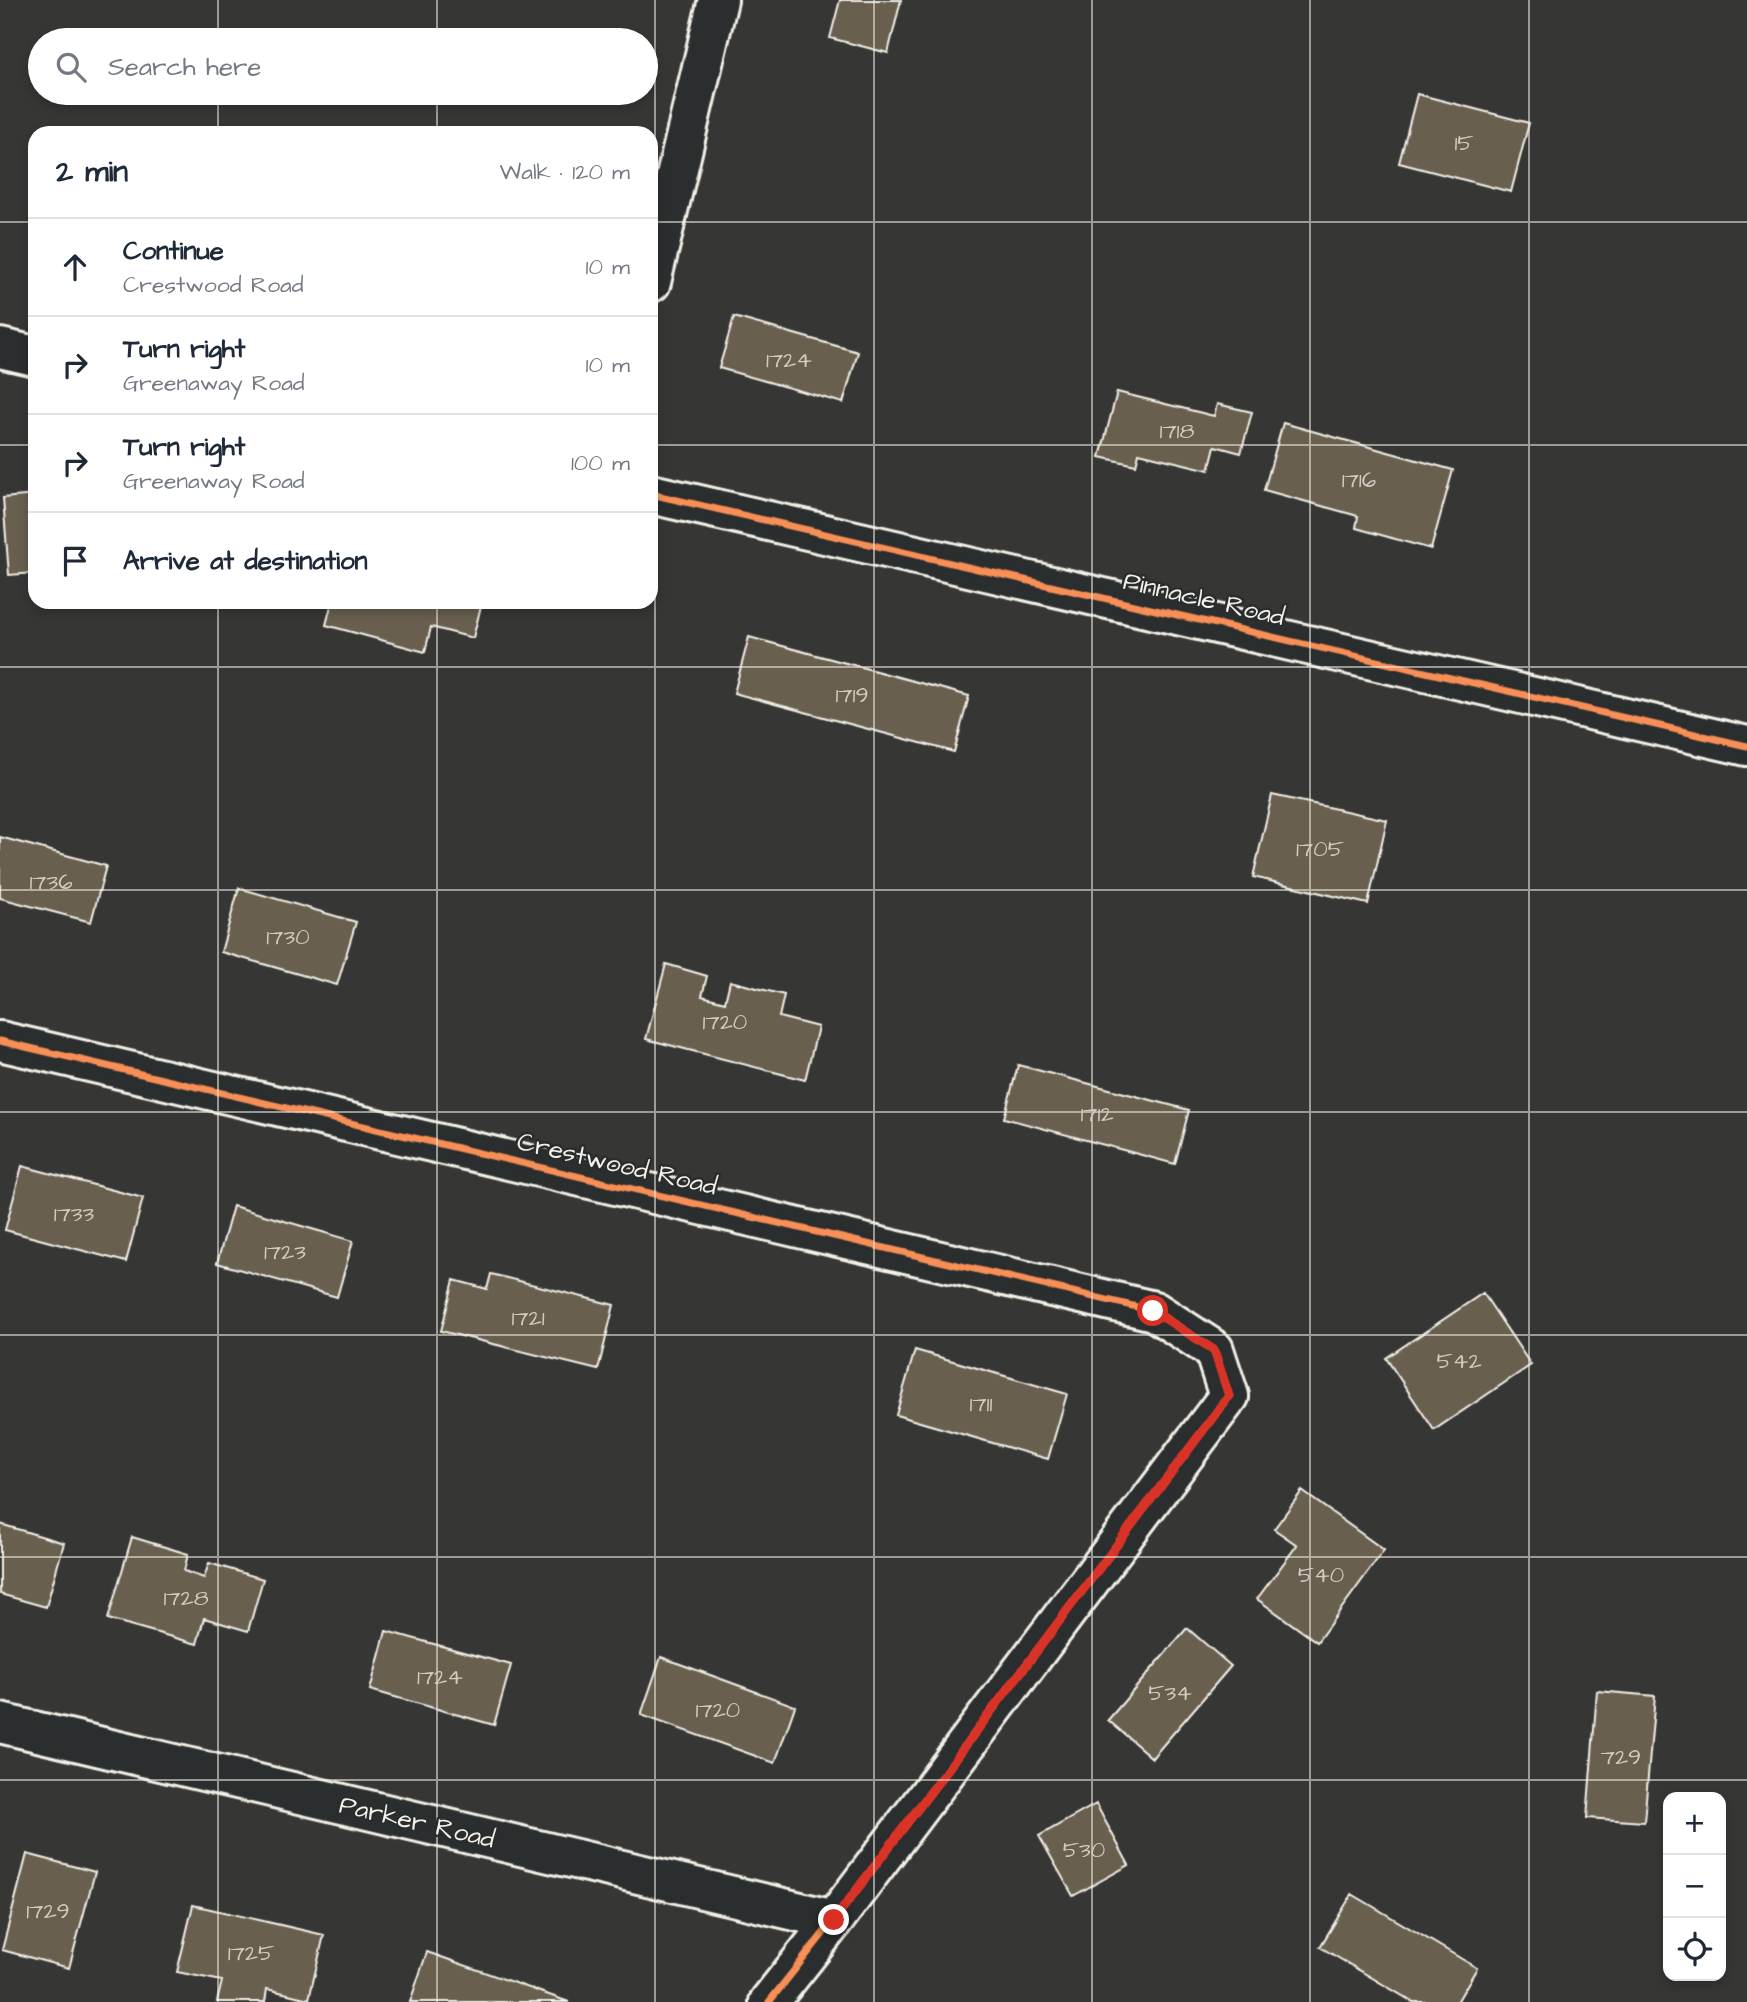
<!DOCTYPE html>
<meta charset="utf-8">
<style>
body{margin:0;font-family:"Architects Daughter",sans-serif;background:#f2f2f3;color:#1f2937}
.controls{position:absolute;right:21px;bottom:21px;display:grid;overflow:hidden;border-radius:14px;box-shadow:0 4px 10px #0003}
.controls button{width:63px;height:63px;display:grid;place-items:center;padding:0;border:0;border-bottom:2px solid #e0e1e3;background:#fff;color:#1f2937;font:35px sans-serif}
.stop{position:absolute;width:21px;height:21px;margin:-16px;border:5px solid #d93025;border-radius:50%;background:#fff}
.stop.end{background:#d93025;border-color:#fff;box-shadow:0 2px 7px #0008}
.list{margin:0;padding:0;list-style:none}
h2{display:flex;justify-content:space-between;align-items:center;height:91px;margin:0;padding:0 28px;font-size:30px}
h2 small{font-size:23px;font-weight:400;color:#747a83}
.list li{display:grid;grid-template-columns:46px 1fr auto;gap:21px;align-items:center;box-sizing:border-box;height:98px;padding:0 28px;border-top:2px solid #e0e1e3}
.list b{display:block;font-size:26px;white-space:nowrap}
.list p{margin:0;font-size:23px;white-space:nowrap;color:#747a83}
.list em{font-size:23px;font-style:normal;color:#747a83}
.icon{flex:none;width:38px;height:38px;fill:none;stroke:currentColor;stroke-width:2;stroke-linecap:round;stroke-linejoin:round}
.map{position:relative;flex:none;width:1747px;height:2002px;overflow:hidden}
.search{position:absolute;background:#fff;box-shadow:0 4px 10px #0003;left:28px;top:28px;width:630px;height:77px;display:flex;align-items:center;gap:18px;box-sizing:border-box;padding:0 24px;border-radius:38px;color:#747a83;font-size:26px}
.panel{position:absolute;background:#fff;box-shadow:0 4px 10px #0003;left:28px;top:126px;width:630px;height:483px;border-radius:21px}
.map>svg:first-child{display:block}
.building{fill:#685f50;stroke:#f4f1e8;stroke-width:2}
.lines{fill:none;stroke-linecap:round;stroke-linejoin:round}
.minor-casing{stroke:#f4f1e8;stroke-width:44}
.minor{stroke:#2a2d2e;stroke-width:38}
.cycleway-casing{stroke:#2a2d2e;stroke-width:11}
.cycleway{stroke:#f78f57;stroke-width:7}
.route{stroke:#d93025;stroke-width:9}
.grid{fill:none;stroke:#f4f1e8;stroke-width:2;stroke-opacity:0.55}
.labels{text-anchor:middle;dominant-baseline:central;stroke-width:5;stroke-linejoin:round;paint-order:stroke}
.number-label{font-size:23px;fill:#d1ccc2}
.street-label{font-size:26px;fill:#f4f1e8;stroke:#2a2d2e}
</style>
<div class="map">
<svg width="1747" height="2002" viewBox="0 0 1747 2002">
<rect width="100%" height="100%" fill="#363735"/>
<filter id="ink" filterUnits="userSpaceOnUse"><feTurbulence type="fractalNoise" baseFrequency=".0143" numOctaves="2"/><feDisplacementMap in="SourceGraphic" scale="14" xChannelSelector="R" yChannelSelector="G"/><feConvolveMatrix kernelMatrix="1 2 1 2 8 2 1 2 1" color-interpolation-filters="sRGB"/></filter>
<g filter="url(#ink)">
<!-- building -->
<path class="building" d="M840,0H901L888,53L830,38Z
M1417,94L1529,123L1511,192L1399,163Z
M734,317L858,352L843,403L719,368Z
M1117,392L1214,416L1217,404L1252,412L1241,453L1215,446L1209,470L1139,453L1136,465L1100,457Z
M1283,423L1453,470L1431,549L1356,528L1358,516L1264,490Z
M35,495V573L9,575L3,498Z
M332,602H482L473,638L431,627L425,652L326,625Z
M749,637L969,696L954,752L734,693Z
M1272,795L1387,820L1368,904L1253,877Z
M0,837L106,866L91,922L0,898Z
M239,888L356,922L337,985L221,952Z
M666,964L707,976L702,996L725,1002L730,981L784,995L779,1017L818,1027L805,1080L646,1039Z
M1018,1065L1189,1110L1175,1164L1004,1118Z
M22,1166L143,1198L126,1262L5,1230Z
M233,1206L353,1241L337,1297L217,1263Z
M491,1274L614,1305L598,1370L441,1331L454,1280L487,1289Z
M1483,1293L1531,1365L1434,1430L1386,1358Z
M915,1350L1067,1394L1048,1459L896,1415Z
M1302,1491L1384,1550L1317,1642L1257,1599L1297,1545L1274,1529Z
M0,1524L64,1543L46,1607L0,1594Z
M132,1537L188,1554L184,1571L204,1578L209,1563L263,1579L248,1631L204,1618L197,1644L108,1619Z
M1187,1628L1231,1666L1152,1758L1108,1720Z
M386,1631L511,1665L494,1725L370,1690Z
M661,1657L795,1706L775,1763L641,1715Z
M1597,1691L1655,1696L1644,1822L1587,1818Z
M1096,1804L1129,1865L1073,1896L1039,1836Z
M27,1854L95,1872L69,1968L2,1950Z
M1352,1894L1477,1968L1457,2002H1413L1320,1947Z
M193,1905L324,1935L309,1999L267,1989L265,2002H217L222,1981L177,1972Z
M427,1952L569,2002H410Z"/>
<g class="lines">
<defs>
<path id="minor" d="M651,282L718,0
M0,348L35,356
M651,494L1747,746
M0,1041L1154,1311L1214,1350L1229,1396L834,1920L769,2002
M0,1723L834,1920"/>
</defs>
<!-- minor casing -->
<use href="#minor" class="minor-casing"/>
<!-- minor -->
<use href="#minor" class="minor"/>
<defs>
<path id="cycleway" d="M651,494L1747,746
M0,1041L1154,1311L1214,1350L1229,1396L834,1920L769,2002"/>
</defs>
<!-- cycleway casing -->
<use href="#cycleway" class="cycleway-casing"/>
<!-- cycleway -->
<use href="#cycleway" class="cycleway"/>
</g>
</g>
<g class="lines" filter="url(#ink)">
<!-- route -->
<path class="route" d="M834,1920L1229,1396L1214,1350L1153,1311"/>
</g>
<!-- grid -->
<path class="grid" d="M218,0V40M437,0V40M655,0V2002M874,0V2002M1092,0V2002M1310,0V2002M1529,0V2002M218,93V133M437,93V133M0,222H35M651,222H1747M0,445H35M651,445H1747M218,602V2002M437,602V2002M0,667H1747M0,890H1747M0,1112H1747M0,1335H1747M0,1557H1747M0,1780H1747"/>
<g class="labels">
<!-- number labels -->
<g class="number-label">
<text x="1464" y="143">15</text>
<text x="789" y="360">1724</text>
<text x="1177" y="431">1718</text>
<text x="1359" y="480">1716</text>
<text x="852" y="695">1719</text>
<text x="1320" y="849">1705</text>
<text x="51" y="882">1736</text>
<text x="288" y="937">1730</text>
<text x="725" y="1022">1720</text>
<text x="1097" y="1114">1712</text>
<text x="74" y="1214">1733</text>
<text x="285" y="1252">1723</text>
<text x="528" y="1318">1721</text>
<text x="1459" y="1361">542</text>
<text x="981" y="1404">1711</text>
<text x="1321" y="1575">540</text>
<text x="186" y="1598">1728</text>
<text x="440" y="1677">1724</text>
<text x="1170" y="1693">534</text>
<text x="718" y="1710">1720</text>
<text x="1621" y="1757">729</text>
<text x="1084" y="1850">530</text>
<text x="48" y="1911">1729</text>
<text x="251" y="1953">1725</text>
</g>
<!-- street labels -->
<g class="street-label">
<text transform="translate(1204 599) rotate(13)">Pinnacle Road</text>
<text transform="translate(617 1164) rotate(13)">Crestwood Road</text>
<text transform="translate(417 1822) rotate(13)">Parker Road</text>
</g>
</g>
</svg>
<div class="controls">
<button>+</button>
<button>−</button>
<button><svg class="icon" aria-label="locate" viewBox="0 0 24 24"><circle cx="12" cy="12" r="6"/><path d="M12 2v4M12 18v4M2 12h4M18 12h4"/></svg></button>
</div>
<div class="stop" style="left:1153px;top:1311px"></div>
<div class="stop end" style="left:834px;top:1920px"></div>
<div class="search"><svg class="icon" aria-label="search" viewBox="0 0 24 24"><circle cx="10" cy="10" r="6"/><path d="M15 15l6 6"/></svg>Search here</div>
<section class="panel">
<h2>2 min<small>Walk · 120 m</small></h2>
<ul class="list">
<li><svg class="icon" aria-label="ahead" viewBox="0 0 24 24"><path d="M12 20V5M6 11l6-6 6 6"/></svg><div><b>Continue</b><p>Crestwood Road</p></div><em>10 m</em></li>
<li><svg class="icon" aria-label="right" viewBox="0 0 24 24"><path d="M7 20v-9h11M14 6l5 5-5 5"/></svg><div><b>Turn right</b><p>Greenaway Road</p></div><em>10 m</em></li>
<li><svg class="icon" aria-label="right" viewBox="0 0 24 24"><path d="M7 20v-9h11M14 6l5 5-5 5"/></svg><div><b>Turn right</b><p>Greenaway Road</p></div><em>100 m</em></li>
<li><svg class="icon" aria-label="arrive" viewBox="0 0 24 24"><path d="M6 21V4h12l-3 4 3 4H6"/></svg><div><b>Arrive at destination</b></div></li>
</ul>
</section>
</div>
